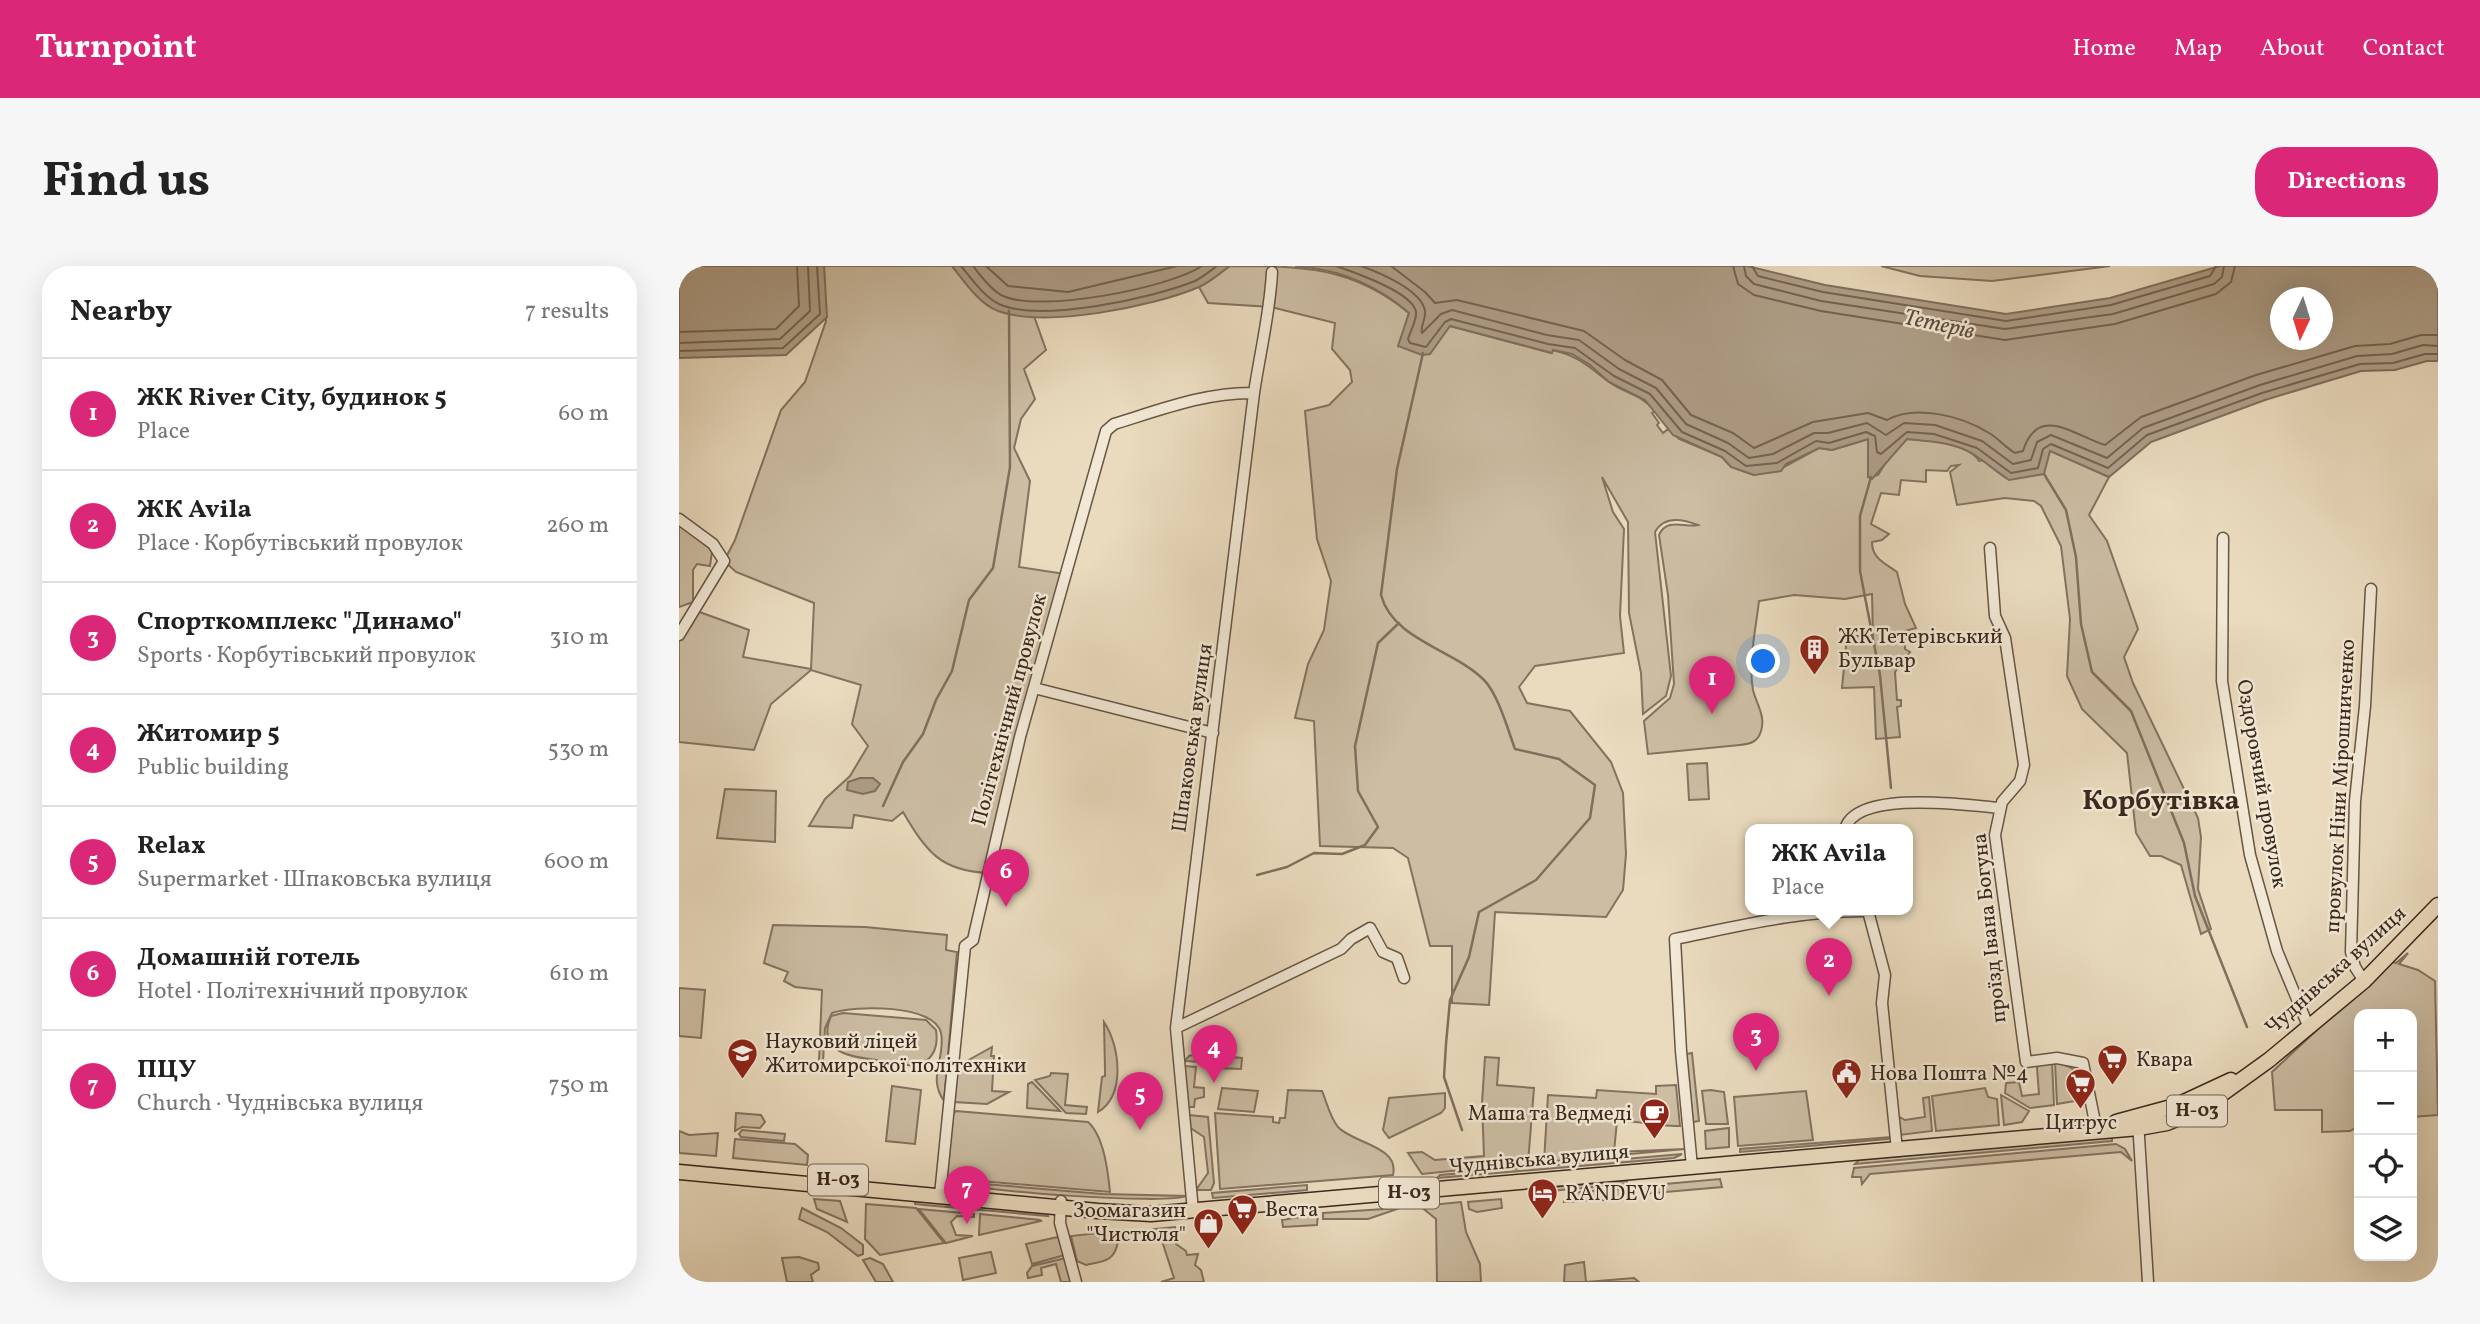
<!DOCTYPE html>
<meta charset="utf-8">
<style>
body{margin:0;font-family:Vollkorn,serif;background:#f6f6f6;color:#222}
.controls{position:absolute;right:21px;bottom:21px;display:grid;overflow:hidden;border-radius:14px;box-shadow:0 7px 28px #0002}
.controls button{width:63px;height:63px;display:grid;place-items:center;padding:0;border:0;border-bottom:2px solid #e0e0e0;background:#fff;color:#222;font:35px sans-serif}
.compass{position:absolute;left:1591px;top:21px;width:63px;height:63px;border-radius:50%;background:#fff;box-shadow:0 7px 28px #0002;rotate:184deg}
.you{position:absolute;left:1085px;top:396px;width:24px;height:24px;margin:-18px;border:5px solid #fff;border-radius:50%;background:#1a73e8;box-shadow:0 0 0 10px #1a73e833}
.badge{display:grid;place-items:center;width:46px;height:46px;border-radius:50%;background:#db2777;color:#fff;font-size:23px;font-weight:700}
.pin{position:absolute;translate:-50% -58px;filter:drop-shadow(0 2px 4px #0008)}
.pin::after{content:'';position:absolute;top:37px;width:24px;height:21px;background:inherit;clip-path:polygon(0 0,100% 0,50% 100%)}
.popup{position:absolute;left:1066px;top:558px;width:168px;height:91px;box-sizing:border-box;display:grid;place-content:center;border-radius:14px;background:#fff;filter:drop-shadow(0 2px 5px #0005);font-size:23px;white-space:nowrap;color:#767676}
.popup b{font-size:26px;color:#222}
.popup::after{content:'';position:absolute;left:50%;top:100%;margin-left:-14px;border:14px solid transparent;border-top-color:#fff}
.list{margin:0;padding:0;list-style:none}
h2{display:flex;justify-content:space-between;align-items:center;height:91px;margin:0;padding:0 28px;font-size:30px}
h2 small{font-size:23px;font-weight:400;color:#767676}
.list li{display:grid;grid-template-columns:46px 1fr auto;gap:21px;align-items:center;box-sizing:border-box;height:112px;padding:0 28px;border-top:2px solid #e0e0e0}
.list b{display:block;font-size:26px;white-space:nowrap}
.list p{margin:0;font-size:23px;white-space:nowrap;color:#767676}
.list em{font-size:23px;font-style:normal;color:#767676}
.icon{flex:none;width:38px;height:38px;fill:none;stroke:currentColor;stroke-width:2;stroke-linecap:round;stroke-linejoin:round}
.map{position:relative;flex:none;width:1759px;height:1016px;overflow:hidden;border-radius:28px}
header{display:flex;align-items:center;gap:42px;box-sizing:border-box;height:98px;padding:0 35px;background:#db2777;color:#fff}
header strong{font-size:33px}
nav{display:flex;gap:38px;margin-inline-start:auto;font-size:24px}
.intro{display:flex;align-items:center;justify-content:space-between;box-sizing:border-box;height:168px;padding:0 42px}
h1{margin:0;font-size:49px}
.button{padding:18px 32px;border-radius:28px;background:#db2777;color:#fff;font-size:24px;font-weight:700}
main{display:flex;gap:42px;padding:0 42px}
aside{flex:1;background:#fff;border-radius:28px;box-shadow:0 7px 28px #0002}
.map>svg:first-child{display:block}
.green{fill:#ccbda3;stroke:#847260;stroke-width:2}
.water{fill:#ae9e87;stroke:#806f5d;stroke-width:2;fill-rule:evenodd}
.lines{fill:none;stroke-linecap:round;stroke-linejoin:round}
.shore{stroke:#746352;stroke-width:2}
.stream{stroke:#806f5d;stroke-width:2.5}
.minor-casing{stroke:#675545;stroke-width:13}
.major-casing{stroke:#3b281d;stroke-width:17}
.minor{stroke:#f1e8d5;stroke-width:10}
.major{stroke:#eadbbe;stroke-width:14}
.labels{text-anchor:middle;dominant-baseline:central;stroke-width:5;stroke-linejoin:round;paint-order:stroke}
.shield{fill:#f1e8d5;stroke:#726254;stroke-width:2}
.shield-label{font-size:19px;font-weight:bold;fill:#3b281d}
.poi-label{font-size:21px;fill:#3b281d;stroke:#f1e8d5;text-anchor:start}
.street-label{font-size:21px;fill:#3b281d;stroke:#f1e8d5}
.water-label{font-size:23px;font-style:italic;fill:#5e4b3d;stroke:#f1e8d5}
.district-label{font-size:28px;font-weight:bold;fill:#3b281d;stroke:#f1e8d5}
</style>
<header>
<strong>Turnpoint</strong>
<nav><a>Home</a><a>Map</a><a>About</a><a>Contact</a></nav>
</header>
<div class="intro"><h1>Find us</h1><a class="button">Directions</a></div>
<main>
<aside>
<h2>Nearby<small>7 results</small></h2>
<ul class="list">
<li><span class="badge">1</span><div><b>ЖК River City, будинок 5</b><p>Place</p></div><em>60 m</em></li>
<li><span class="badge">2</span><div><b>ЖК Avila</b><p>Place · Корбутівський провулок</p></div><em>260 m</em></li>
<li><span class="badge">3</span><div><b>Спорткомплекс &quot;Динамо&quot;</b><p>Sports · Корбутівський провулок</p></div><em>310 m</em></li>
<li><span class="badge">4</span><div><b>Житомир 5</b><p>Public building</p></div><em>530 m</em></li>
<li><span class="badge">5</span><div><b>Relax</b><p>Supermarket · Шпаковська вулиця</p></div><em>600 m</em></li>
<li><span class="badge">6</span><div><b>Домашній готель</b><p>Hotel · Політехнічний провулок</p></div><em>610 m</em></li>
<li><span class="badge">7</span><div><b>ПЦУ</b><p>Church · Чуднівська вулиця</p></div><em>750 m</em></li>
</ul>
</aside>
<div class="map">
<svg width="1759" height="1016" viewBox="0 0 1759 1016">
<rect width="100%" height="100%" fill="#eadbbe"/>
<filter id="stains"><feTurbulence type="fractalNoise" baseFrequency=".00286" numOctaves="4"/><feColorMatrix values="0 0 0 0 .2 0 0 0 0 .09 0 0 0 0 .02 0 0 0 .5 -.17"/></filter>
<radialGradient id="worn" r=".72"><stop offset=".6" stop-color="#630" stop-opacity="0"/><stop offset="1" stop-color="#630" stop-opacity=".3"/></radialGradient>
<!-- green -->
<path class="green" d="M145,0H273C294,26 321,49 355,50L367,84L345,103L356,133L342,153L335,182L351,215L340,301L386,308L309,607C261,605 247,585 224,546L213,555L175,549L173,562L130,560L146,533L171,510L189,480L173,458L182,419L132,404L92,438L75,484L0,476V362L15,344L70,364L64,391L132,403L135,337L57,306L45,295L56,274L102,144L126,116L147,55Z
M551,0C623,0 672,0 730,47L720,80L771,60L872,87L873,84C898,89 910,101 930,116C946,128 961,127 976,145L973,147L980,157L978,159L984,167L989,163L1000,173L1043,191L1052,201L1075,209L1105,201L1140,182L1153,184L1190,173L1189,211L1199,209L1216,182L1227,173C1249,174 1288,176 1300,195L1371,184L1430,211L1410,249L1428,275L1459,363L1445,391L1454,417L1519,552L1522,571L1519,623L1532,663L1522,668L1502,599L1482,590H1471L1457,567L1448,487L1403,443L1388,410L1391,353L1382,280L1362,240L1355,235L1326,232L1278,239L1271,206L1280,199L1272,200L1268,205L1247,204V216L1222,214L1220,229L1202,227L1192,258L1210,268L1203,274L1193,276C1193,293 1206,297 1218,306L1226,338L1237,362L1226,365V383L1231,386L1216,406L1218,434H1222V440L1218,441L1221,471L1197,473L1195,421L1163,422L1168,370H1194L1193,328L1166,333L1115,329L1080,335C1077,362 1069,396 1074,424C1077,437 1087,450 1082,465C1079,476 1071,478 1061,479L969,488L965,455L991,432L995,418L989,329L980,269C988,251 1006,262 1019,259C1004,253 985,249 976,266L992,410L987,430L964,448L962,407L950,347L949,256L923,211L934,246L945,263L941,350L945,387L856,400L840,421L848,437L891,445L932,496L944,527L947,588L944,624L927,651L816,646L810,739L773,737V680H751L729,592L714,582L641,580L635,455L616,452L629,398L645,364L652,315L638,273L626,145L650,139L673,116L671,104L653,83L656,57L592,41L529,37L520,21Z
M1202,0H1431L1313,15L1241,10Z
M0,253L34,278L31,300L18,298L14,304V336L0,341Z
M1028,497L1030,533L1010,534L1008,498Z
M46,523L97,525L96,576L38,572Z
M94,659L186,661L268,669L267,684L278,686L265,835C248,811 267,792 262,767C256,738 175,739 153,747L146,762L144,796L140,795L143,724L116,721L105,715L109,706L85,697Z
M1729,687L1720,698L1739,704L1756,715L1759,849L1733,851V748H1680V860L1671,865L1643,866V844H1596L1593,806L1712,695L1717,697Z
M0,722L26,724L22,772L0,770Z
M164,747L247,754L257,764C259,777 256,790 244,797C234,802 217,797 206,795C180,792 135,790 152,750Z
M425,756C441,780 447,829 419,846L423,811L426,810V804Z
M313,781L312,790H315L313,825L330,826L308,838L275,836L277,801Z
M1013,787L1020,855L1014,856L1007,788Z
M518,788L563,792L562,803L536,802V797L506,795L510,790Z
M806,791L820,792L818,819L855,822L849,897L743,908L729,887L743,886L756,894L805,890L803,837Z
M1373,796L1375,839L1351,842L1326,827L1327,817L1340,816L1343,830L1360,828L1358,802L1360,798Z
M1376,796C1401,802 1402,809 1408,833L1378,838Z
M505,800L517,801L515,821L525,822V831L516,833L515,841H509Z
M372,807L389,808L386,839L408,841L407,848L387,847L356,814L371,810Z
M353,816L381,845L348,842L349,818Z
M997,819L1001,860C977,861 958,854 938,855L935,886L1006,883L865,896L869,829L917,832L918,824L977,828V820Z
M213,820L242,824L236,878L207,875Z
M543,822L579,825L575,846L539,843Z
M1306,822L1309,831L1318,833L1320,859L1257,865L1253,830Z
M609,824L643,825C648,837 651,851 659,861C673,877 721,880 714,909L541,923L536,847L594,851V856L600,857L601,852H606Z
M1032,824L1045,826L1049,858H1027L1023,825Z
M1127,825L1134,874L1059,880L1055,831Z
M766,827V842L762,847L710,872L704,864L710,832Z
M1322,829L1350,845L1343,856L1325,859Z
M1250,831L1253,865L1221,869L1219,850L1226,854L1246,851L1244,832Z
M277,845L409,856C425,870 429,906 431,926L267,912L273,849Z
M57,847L82,849L86,856L81,862L63,861L56,865Z
M510,849L529,851L535,917L532,924H517L529,907L525,871L510,861Z
M1050,862V881L1027,883L1026,865Z
M63,864L106,868L105,875L62,871L60,868Z
M0,865L10,869L39,867L37,890L0,887Z
M1212,871L1209,873L1061,886V883Z
M1433,871V875L1176,898L1180,894Z
M56,873L116,878L129,889L128,899L54,892Z
M1437,878L1446,883L1453,895L1442,886L1191,908L1183,918L1182,911H1173L1175,902Z
M1003,888L995,892L758,912L761,909Z
M1041,913L1043,921L964,928V920Z
M269,915L424,928L507,930C492,939 286,925 269,915Z
M948,915V918L871,925L874,921Z
M628,919V924L534,932L533,927Z
M947,922V933L885,936L889,927Z
M135,933L161,935L168,956L138,943Z
M237,933L367,946L369,950L245,939L236,938Z
M822,933L823,942L798,946L790,943L789,936Z
M782,936L787,966L801,998L802,1016H758L757,953L741,940Z
M187,938L237,942L265,977L201,989L186,973Z
M123,942L162,962L184,979V988L179,990L148,966L120,953Z
M721,942L689,953H644V947Z
M240,943L295,948V951L278,950L272,956L277,969L294,970L267,977Z
M301,948L361,954L362,955L300,969Z
M639,948L638,959L604,961L603,954Z
M496,961L497,978L507,985L508,989L519,988L516,999L522,1004L525,1016H482L495,1012L482,972L475,963Z
M446,964L448,971L439,976C435,996 425,995 407,999L398,995L392,970Z
M379,971L386,989L353,998L347,978Z
M312,986L317,1007L284,1014L280,992Z
M120,991L139,997L140,1003L132,1009L134,1016H108L103,992Z
M191,992L204,998L214,1016H197L184,994Z
M387,992L393,1016H382L377,998L362,1002L363,1009L349,1012L348,1007L353,1000Z
M905,996L907,1016L955,1012L960,1016H885L886,999Z"/>
<!-- water -->
<path class="water" d="M0,0H145L148,51L107,89L0,92Z
M273,0H551C541,7 531,16 520,21C473,41 367,62 319,45C300,38 285,15 273,0Z
M616,0H1068L1146,19L1327,48L1431,32L1541,0H1759V95H1748L1716,104L1682,105L1586,134L1472,176L1430,211L1371,185L1365,208L1330,214C1318,206 1305,195 1294,188C1275,176 1249,175 1228,173L1193,213L1189,211V173L1153,184L1140,182L1107,198L1102,205L1075,209L1052,201L1043,191L994,169L966,134L930,116L911,99L893,88L874,84L873,87L771,60L751,88L743,89L719,80L730,47C698,19 658,3 616,0ZM1602,32H1644V74H1602Z
M181,512H194L201,518L196,525L184,528L168,524L169,516Z"/>
<g class="lines">
<!-- shore -->
<path class="shore" d="M282,0C293,13 305,31 320,38C361,57 474,32 516,15C524,11 531,5 538,0
M294,0C302,10 312,24 324,30C361,47 490,22 523,0
M307,0L329,20L389,26L498,0
M657,0C674,6 734,26 737,46C738,54 731,66 729,73L731,77L747,81L766,56L772,53L869,78L896,82L935,110L971,128L1003,166L1046,185L1067,200L1098,197L1137,175L1150,177L1187,166L1196,170L1198,186L1202,188L1228,166L1255,168L1298,182L1332,207L1359,202L1364,183L1372,178L1429,202L1468,169L1583,127L1681,98L1714,97L1746,88H1759
M682,0C699,6 743,24 746,45C747,54 741,60 743,67L762,48L773,44L868,69L900,74L940,103L977,122L1007,158L1049,177L1070,192L1094,188L1135,167H1149L1188,157L1207,169L1225,157L1256,159L1303,175L1334,198L1352,194L1358,176L1372,169L1428,192L1464,162L1581,119L1678,90L1713,88L1744,79L1759,80
M712,0L746,26L756,37L778,34L905,65L946,94L983,114L1012,149L1054,167L1075,182L1134,156L1189,147L1208,154C1236,138 1283,150 1310,167C1319,172 1326,181 1336,187L1344,185C1359,137 1396,170 1426,179L1462,151L1577,109L1676,80L1711,78L1742,69H1759
M1054,0L1059,18L1075,29L1142,45L1326,74L1436,58L1537,28L1552,16L1556,0
M1065,0L1067,10L1075,18L1142,35L1326,63L1434,48L1535,18L1543,11L1545,0
M1073,0L1079,10L1144,26L1327,55L1432,39L1531,10L1537,0
M0,66L97,63L120,40L118,0
M0,77L101,73L131,45L129,0
M0,85L104,82L141,48L138,0"/>
<!-- stream -->
<path class="stream" d="M744,87L718,203L702,329C714,374 774,383 805,414C819,428 829,464 836,483L880,493L916,519L911,552L857,614L800,646L790,691L771,734L767,778L765,811L783,864
M1365,208L1387,244L1397,291L1402,358L1413,406L1452,445L1505,577L1516,630L1568,761
M1192,211L1181,250V305L1201,409L1212,522
M204,540L224,496L244,468L257,434L273,405L290,334L314,302L331,201L330,45
M578,609L608,601L635,587L663,588L686,579L699,561L679,525L676,480L699,377L720,357"/>
<defs>
<path id="minor" d="M0,253L34,278L45,295L0,369
M1544,272L1543,415L1571,589L1598,685L1630,762
M1311,282L1316,350L1326,372L1345,499L1341,515L1323,536L1316,569L1347,796L1378,792L1404,797L1418,866
M355,422L534,467
M1166,564C1175,523 1288,539 1321,542
M1685,715L1676,701L1672,686L1676,535L1686,440L1692,323
M497,762L662,683L672,673L691,662L704,686L718,692L725,712
M1459,855L1469,1016
M1013,901L1002,785L996,673C1060,660 1124,644 1189,645L1206,709L1203,737L1218,884
M261,929L286,680L294,674L296,665L341,471L427,165L435,158C481,144 527,126 575,127
M382,935L381,957L397,1016
M514,945L497,762L575,127C581,86 591,47 593,6"/>
<path id="major" d="M1437,856L1496,840L1552,814
M0,906L419,945L472,948L1460,862L1488,857L1522,843L1590,794L1685,715L1759,639"/>
</defs>
<!-- minor casing -->
<use href="#minor" class="minor-casing"/>
<!-- major casing -->
<use href="#major" class="major-casing"/>
<!-- minor -->
<use href="#minor" class="minor"/>
<!-- major -->
<use href="#major" class="major"/>
</g>
<!-- icons -->
<defs>
<symbol id="building-pin" viewBox="-11 -11 22 30"><path d="M0 17L-7.5 6A9.5 9.5 0 1 1 7.5 6Z" fill="#8f2418" stroke="#f1e8d5"/><path d="M-4-6H4V6H1V3H-1V6H-4ZM-2.5-4.3h1.7v1.8h-1.7ZM.8-4.3h1.7v1.8H.8ZM-2.5-1h1.7V.8h-1.7ZM.8-1h1.7V.8H.8Z" fill="#fff"/></symbol>
<symbol id="school-pin" viewBox="-11 -11 22 30"><path d="M0 17L-7.5 6A9.5 9.5 0 1 1 7.5 6Z" fill="#8f2418" stroke="#f1e8d5"/><path d="M0-5L7-2L0 1L-7-2ZM-4 1L0 2.5L4 1V4Q0 6-4 4Z" fill="#fff"/></symbol>
<symbol id="supermarket-pin" viewBox="-11 -11 22 30"><path d="M0 17L-7.5 6A9.5 9.5 0 1 1 7.5 6Z" fill="#8f2418" stroke="#f1e8d5"/><path d="M-6-5.5h2.5l.6 2H6L4.5 2H-2.5L-4.4-4H-6ZM-1.5 3.2a1.3 1.3 0 1 0 .1 0ZM3 3.2a1.3 1.3 0 1 0 .1 0Z" fill="#fff"/></symbol>
<symbol id="civic-pin" viewBox="-11 -11 22 30"><path d="M0 17L-7.5 6A9.5 9.5 0 1 1 7.5 6Z" fill="#8f2418" stroke="#f1e8d5"/><path d="M-.6-6.5H3V-4.5H.6V-3L4-1V1h2V6H-6V1h2V-1L-.6-3ZM-1.2 2.5V6h2.4V2.5Z" fill="#fff"/></symbol>
<symbol id="cafe-pin" viewBox="-11 -11 22 30"><path d="M0 17L-7.5 6A9.5 9.5 0 1 1 7.5 6Z" fill="#8f2418" stroke="#f1e8d5"/><path d="M-5.5-4.5H6V0H3Q3 3.5 0 3.5H-2.5Q-5.5 3.5-5.5 0ZM3-3.2v2h1.7v-2ZM-6 4.5H4V6H-6Z" fill="#fff"/></symbol>
<symbol id="hotel-pin" viewBox="-11 -11 22 30"><path d="M0 17L-7.5 6A9.5 9.5 0 1 1 7.5 6Z" fill="#8f2418" stroke="#f1e8d5"/><path d="M-6-4.5h1.5V1H6V5H4.5V3h-9V5H-6ZM-4 0a1.8 1.8 0 1 1 3.6 0ZM.5 0V-2.5h3Q6-2.5 6 0Z" fill="#fff"/></symbol>
<symbol id="shop-pin" viewBox="-11 -11 22 30"><path d="M0 17L-7.5 6A9.5 9.5 0 1 1 7.5 6Z" fill="#8f2418" stroke="#f1e8d5"/><path d="M-5-2.5h2.3a2.7 3.5 0 0 1 5.4 0H5L5.5 6h-11ZM-1.5-2.5h3a1.5 2.3 0 0 0-3 0Z" fill="#fff"/></symbol>
</defs>
<g fill-rule="evenodd">
<use href="#building-pin" x="1118" y="366" width="35" height="47"/>
<use href="#school-pin" x="46" y="770" width="35" height="47"/>
<use href="#supermarket-pin" x="1416" y="776" width="35" height="47"/>
<use href="#civic-pin" x="1150" y="790" width="35" height="47"/>
<use href="#supermarket-pin" x="1384" y="800" width="35" height="47"/>
<use href="#cafe-pin" x="958" y="830" width="35" height="47"/>
<use href="#hotel-pin" x="846" y="910" width="35" height="47"/>
<use href="#supermarket-pin" x="546" y="926" width="35" height="47"/>
<use href="#shop-pin" x="512" y="940" width="35" height="47"/>
</g>
<g class="labels">
<!-- shield labels -->
<g class="shield">
<rect x="1488" y="829.5" width="60" height="31" rx="5"/>
<rect x="129" y="898.5" width="60" height="31" rx="5"/>
<rect x="700" y="911.5" width="60" height="31" rx="5"/>
</g>
<g class="shield-label">
<text x="1518" y="845">Н-03</text>
<text x="159" y="914">Н-03</text>
<text x="730" y="927">Н-03</text>
</g>
<!-- poi labels -->
<g class="poi-label">
<text x="1159" y="371">ЖК Тетерівський<tspan x="1159" dy="24">Бульвар</tspan></text>
<text x="86" y="776">Науковий ліцей<tspan x="86" dy="24">Житомирської політехніки</tspan></text>
<text x="1457" y="794">Квара</text>
<text x="1191" y="808">Нова Пошта №4</text>
<text x="953" y="848" text-anchor="end">Маша та Ведмеді</text>
<text x="1402" y="857" text-anchor="middle">Цитрус</text>
<text x="886" y="928">RANDEVU</text>
<text x="586" y="944">Веста</text>
<text x="507" y="945" text-anchor="end">Зоомагазин<tspan x="507" dy="24">"Чистюля"</tspan></text>
</g>
<!-- street labels -->
<g class="street-label">
<text transform="translate(331 444) rotate(-75)">Політехнічний провулок</text>
<text transform="translate(514 472) rotate(-82)">Шпаковська вулиця</text>
<text transform="translate(1582 518) rotate(80)">Оздоровчий провулок</text>
<text transform="translate(1662 520) rotate(-87)">провулок Ніни Мірошниченко</text>
<text transform="translate(1311 662) rotate(-96)">проїзд Івана Богуна</text>
<text transform="translate(1657 705) rotate(-42)">Чуднівська вулиця</text>
<text transform="translate(860 894) rotate(-5)">Чуднівська вулиця</text>
</g>
<!-- water labels -->
<g class="water-label">
<text transform="translate(1260 59) rotate(12)">Тетерів</text>
</g>
<!-- district labels -->
<g class="district-label">
<text x="1482" y="535">Корбутівка</text>
</g>
</g>
<rect width="100%" height="100%" filter="url(#stains)"/>
<rect width="100%" height="100%" fill="url(#worn)"/>
</svg>
<div class="controls">
<button>+</button>
<button>−</button>
<button><svg class="icon" aria-label="locate" viewBox="0 0 24 24"><circle cx="12" cy="12" r="6"/><path d="M12 2v4M12 18v4M2 12h4M18 12h4"/></svg></button>
<button><svg class="icon" aria-label="layers" viewBox="0 0 24 24"><path d="M12 4l9 5-9 5-9-5zM3 14l9 5 9-5"/></svg></button>
</div>
<svg class="compass" viewBox="-18 -18 36 36"><path d="M0-13l5 13h-10z" fill="#e53935"/><path d="M0 13l5-13h-10z" fill="#767676"/></svg>
<div class="you"></div>
<div class="pin badge" style="left:1033px;top:448px">1</div>
<div class="pin badge" style="left:1150px;top:730px">2</div>
<div class="popup"><b>ЖК Avila</b>Place</div>
<div class="pin badge" style="left:1077px;top:805px">3</div>
<div class="pin badge" style="left:535px;top:817px">4</div>
<div class="pin badge" style="left:461px;top:864px">5</div>
<div class="pin badge" style="left:327px;top:641px">6</div>
<div class="pin badge" style="left:288px;top:958px">7</div>
</div>
</main>
